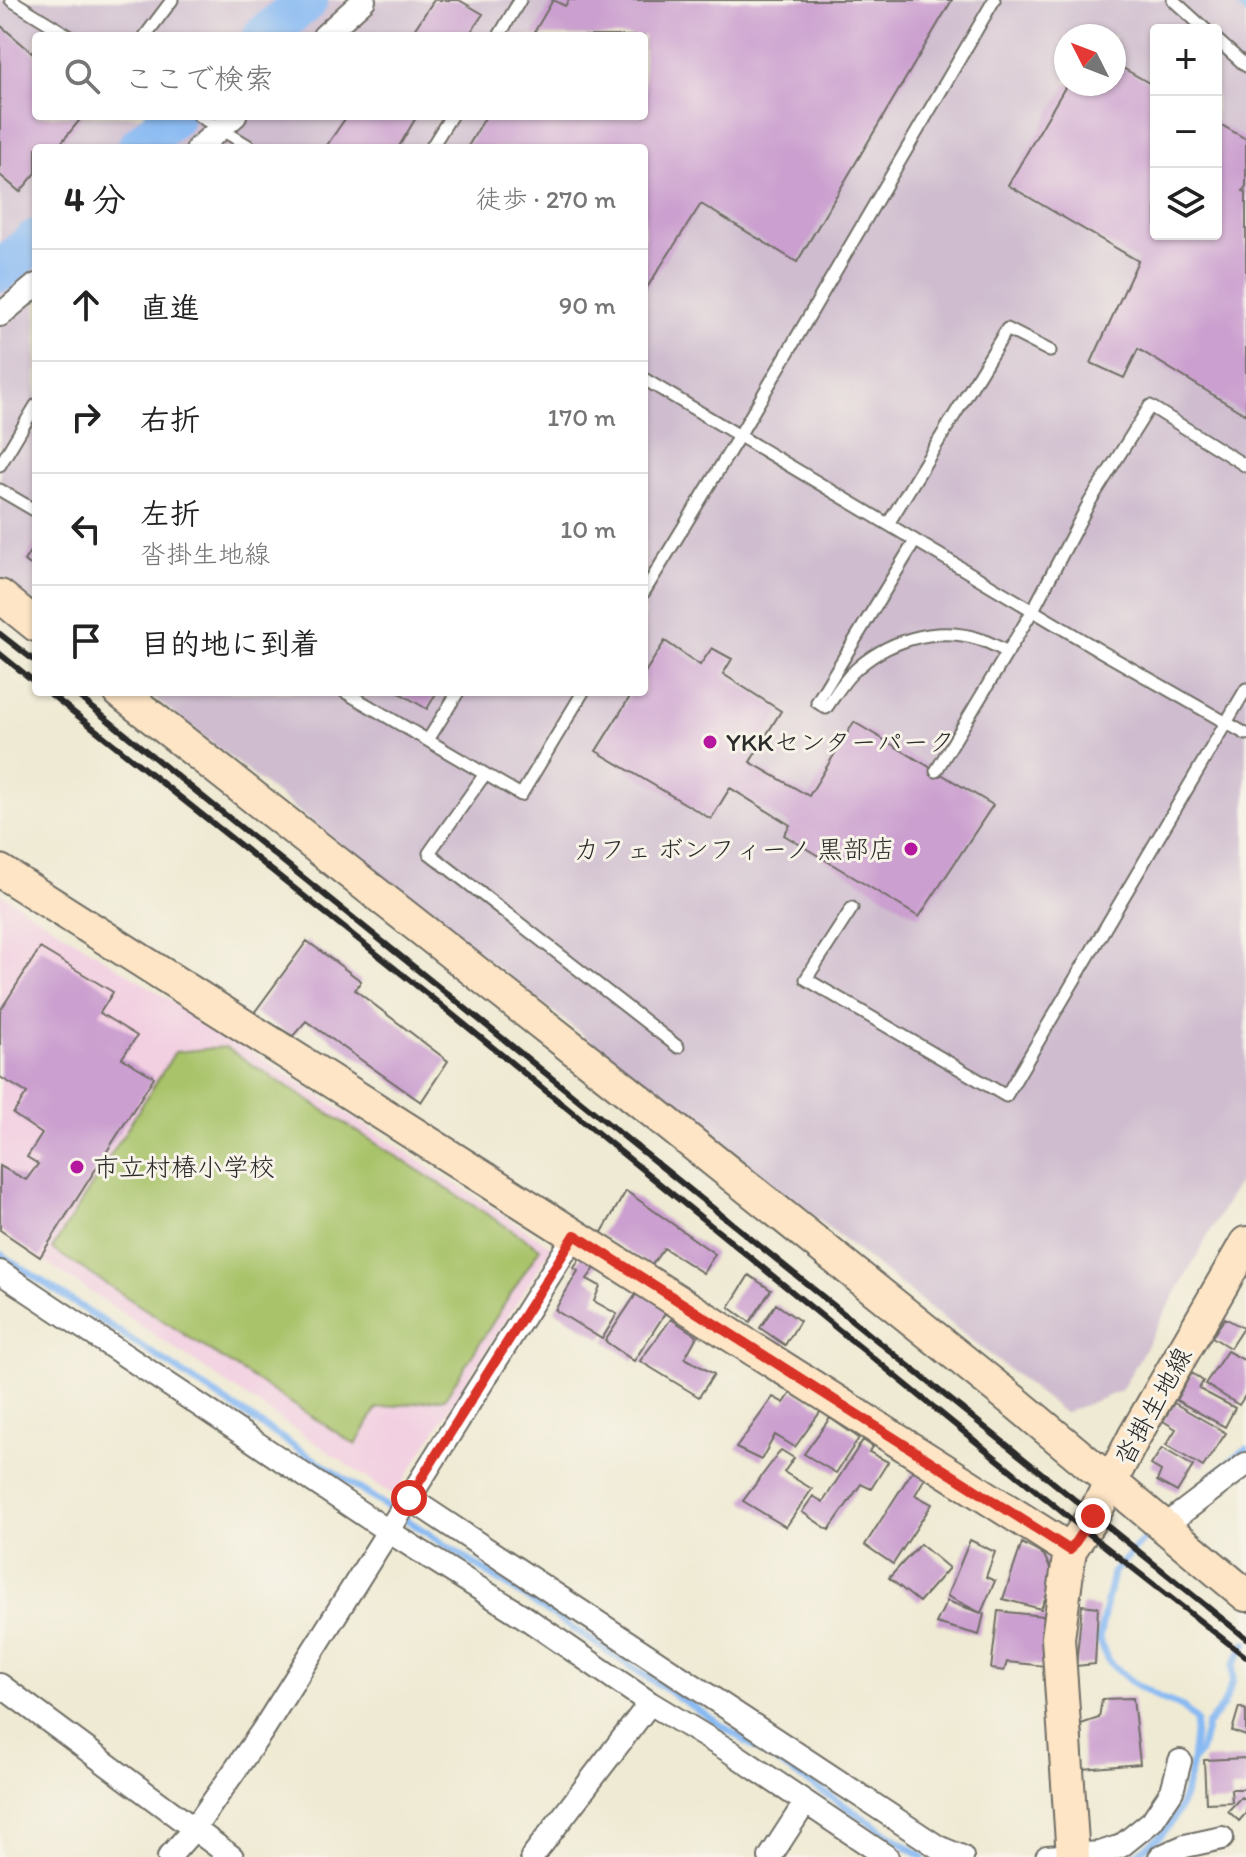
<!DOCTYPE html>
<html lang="ja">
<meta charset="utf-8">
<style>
body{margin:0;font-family:Itim,"Klee One",sans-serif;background:#f6f6f6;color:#222}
.controls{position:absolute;right:24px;top:24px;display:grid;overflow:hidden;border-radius:8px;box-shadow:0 2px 6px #0004}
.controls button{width:72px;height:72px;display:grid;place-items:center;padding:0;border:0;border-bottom:2px solid #e0e0e0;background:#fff;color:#222;font:40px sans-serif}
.compass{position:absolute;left:1054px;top:24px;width:72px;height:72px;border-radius:50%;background:#fff;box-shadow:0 2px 6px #0004;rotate:312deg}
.stop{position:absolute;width:24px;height:24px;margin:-18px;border:6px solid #d93025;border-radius:50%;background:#fff}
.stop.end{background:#d93025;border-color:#fff;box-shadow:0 2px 8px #0008}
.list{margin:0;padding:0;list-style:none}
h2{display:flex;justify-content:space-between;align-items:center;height:104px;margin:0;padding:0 32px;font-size:34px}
h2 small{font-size:26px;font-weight:400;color:#767676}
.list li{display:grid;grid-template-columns:52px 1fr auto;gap:24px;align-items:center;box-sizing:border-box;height:112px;padding:0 32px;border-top:2px solid #e0e0e0}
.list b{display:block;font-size:30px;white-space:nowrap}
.list p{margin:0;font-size:26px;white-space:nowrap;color:#767676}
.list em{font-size:26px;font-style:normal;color:#767676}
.icon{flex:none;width:44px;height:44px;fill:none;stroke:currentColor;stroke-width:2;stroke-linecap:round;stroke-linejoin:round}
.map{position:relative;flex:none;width:1246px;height:1857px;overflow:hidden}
.search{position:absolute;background:#fff;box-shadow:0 2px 6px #0004;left:32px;top:32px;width:616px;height:88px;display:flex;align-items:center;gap:20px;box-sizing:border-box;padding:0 28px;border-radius:8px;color:#767676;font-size:30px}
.panel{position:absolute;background:#fff;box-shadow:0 2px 6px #0004;left:32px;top:144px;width:616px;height:552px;border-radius:8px}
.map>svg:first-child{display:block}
.built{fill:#f2cfe1}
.industrial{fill:#cfbdcf;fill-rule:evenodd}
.green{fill:#a8c369;stroke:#6a774a;stroke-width:2}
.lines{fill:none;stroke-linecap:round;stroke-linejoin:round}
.stream{stroke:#87b9f3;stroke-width:7}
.river{stroke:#87b9f3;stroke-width:42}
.building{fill:#cb9fcf}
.lane-casing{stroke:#706e66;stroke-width:15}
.street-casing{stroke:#706e66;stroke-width:26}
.secondary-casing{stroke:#706e66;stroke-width:36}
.lane{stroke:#fff;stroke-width:11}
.street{stroke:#fff;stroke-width:22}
.secondary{stroke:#fde5c5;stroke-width:32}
.rail{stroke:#2b2b2b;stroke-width:6}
.route{stroke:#d93025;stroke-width:10}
.poi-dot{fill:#b5179e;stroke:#f7f3e8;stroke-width:3}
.labels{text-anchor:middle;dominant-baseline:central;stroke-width:6;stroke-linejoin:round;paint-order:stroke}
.poi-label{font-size:26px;fill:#2b2b2b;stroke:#f7f3e8;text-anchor:start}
.street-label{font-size:26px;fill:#2b2b2b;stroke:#f7f3e8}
</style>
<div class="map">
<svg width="1246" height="1857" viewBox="0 0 1246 1857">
<rect width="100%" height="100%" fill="#f7f3e8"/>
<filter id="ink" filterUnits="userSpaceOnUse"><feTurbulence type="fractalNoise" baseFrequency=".0125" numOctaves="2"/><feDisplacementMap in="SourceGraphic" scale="16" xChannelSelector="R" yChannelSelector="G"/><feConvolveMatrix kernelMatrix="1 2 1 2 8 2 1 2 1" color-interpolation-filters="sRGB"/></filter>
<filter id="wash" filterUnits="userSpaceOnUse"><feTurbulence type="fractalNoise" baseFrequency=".006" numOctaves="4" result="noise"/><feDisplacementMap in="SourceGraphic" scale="32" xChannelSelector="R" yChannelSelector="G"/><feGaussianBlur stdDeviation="1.8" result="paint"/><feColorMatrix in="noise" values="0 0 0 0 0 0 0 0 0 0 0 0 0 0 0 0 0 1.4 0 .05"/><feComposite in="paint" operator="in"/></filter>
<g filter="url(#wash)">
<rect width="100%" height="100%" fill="#efead3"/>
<!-- built -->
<path class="built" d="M0,893L230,1038L552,1247L394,1496L0,1231Z"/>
<!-- industrial -->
<path class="industrial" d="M0,0H1246V1168L1121,1391L1064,1413L147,692H644V148H36V605L0,577ZM1156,30H1216V234H1156ZM36,36H644V116H36ZM1066,36H1114V84H1066Z"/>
<!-- green -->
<path class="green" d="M225,1047L540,1248L445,1398L376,1409L356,1445L52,1249L175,1052Z"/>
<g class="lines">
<!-- stream -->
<path class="stream" d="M1235,0L1246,11
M0,1254L923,1857
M1211,1477L1246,1449
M1193,1760L1200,1753L1207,1725L1223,1706L1233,1681V1666L1246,1643
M1132,1857C1141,1850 1154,1843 1162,1834C1190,1802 1193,1761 1196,1721L1183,1707L1160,1698L1129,1680L1107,1659L1099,1638L1113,1573L1154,1528"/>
<!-- river -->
<path class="river" d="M264,36L307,0
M138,148L173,116
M0,271L36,240"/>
</g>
<g id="blocks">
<!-- building -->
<path class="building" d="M434,0H459L483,14L468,36H410Z
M553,0L565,6L569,0H952L797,262L701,204L644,292V148H467L486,116H644V36H532Z
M0,25L36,56V116H83L57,148H36V173L20,192L0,175Z
M1114,63L1156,87V234H1216V122L1246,139V186L1243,191L1246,192V415L1138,349L1124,378L1091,363L1138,261L1008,185L1067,84H1114Z
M347,116H417L398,148H325Z
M36,542V568L24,561Z
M665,641L700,665L712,648L732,659L723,674L781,711L750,762L809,796L854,722L993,805L919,917L784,835L790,825L730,788L711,819L596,751L633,692H644V674Z
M398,692H437L427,709Z
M307,941L361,981L355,990L448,1061L421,1102L306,1021L293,1036L254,1013Z
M40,948L113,992L100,1013L137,1036L122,1058L154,1077L40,1257L0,1230V1166L26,1180L38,1164L27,1157L42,1134L13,1114L27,1093L0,1077V1011Z
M626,1191L715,1254L703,1273L664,1248L651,1266L601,1234Z
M583,1254L598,1264L587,1279L600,1286L594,1301L617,1314L602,1339L555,1310L578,1271L574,1268Z
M749,1275L771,1290L750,1322L729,1307Z
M639,1290L668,1309L634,1361L605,1341Z
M776,1304L800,1321L785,1345L760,1328Z
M1225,1318L1243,1328L1230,1348L1212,1337Z
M671,1319L697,1336L685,1358L714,1374L699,1397L640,1361Z
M1227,1351L1246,1361V1394L1239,1405L1205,1384Z
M1192,1373L1203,1381L1199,1389L1235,1408L1225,1427L1176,1400Z
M793,1390L823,1408L795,1447L775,1435L761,1460L736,1448L773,1397L784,1403Z
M1174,1403L1226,1433L1203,1467L1166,1445L1176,1429L1163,1421Z
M830,1418L859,1438L836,1473L804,1454Z
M863,1440L873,1447L869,1452L888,1462L871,1489L861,1484L829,1530L802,1512L813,1496L823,1502Z
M1162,1448L1193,1466L1177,1492L1157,1481L1161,1471L1151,1465Z
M781,1450L794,1458L784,1472L812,1489L786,1527L743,1501Z
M913,1470L925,1478L915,1495L932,1504L893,1564L865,1545Z
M970,1540L995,1552L986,1577L995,1581L981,1613L947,1596Z
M1022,1543L1044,1555L1054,1577L1041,1609L1003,1599Z
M920,1544L949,1568L919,1602L889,1578Z
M947,1601L984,1614L979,1635L936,1623Z
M1082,1605L1098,1607L1095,1664L1076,1666Z
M998,1611L1052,1617L1045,1666L1007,1662L1004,1671L991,1669Z
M1133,1698L1140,1764L1083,1769L1081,1724L1099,1718L1102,1699Z
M1239,1707L1246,1710V1736L1232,1731Z
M1246,1758V1789H1231L1232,1802L1206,1803L1204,1760Z
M1241,1797L1246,1801V1813L1239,1821L1228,1811Z"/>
</g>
</g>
<g filter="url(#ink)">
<use href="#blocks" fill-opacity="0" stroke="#706e66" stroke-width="2"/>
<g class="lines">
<defs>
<path id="lane" d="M11,0L69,36
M1173,0L1206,30
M145,36L172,0
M499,36L520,0
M1216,39L1246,66
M199,116L252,148
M431,148L451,116
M644,379L1104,653L1246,734
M0,465L36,405
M0,490L36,511
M888,524L1007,329L1050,351
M915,541L817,702L826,708C834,697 842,683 852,673C885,641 935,625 979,639C989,642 999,648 1008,652
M644,592L739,436L994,0
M345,692L521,795L583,692
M428,740L458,692
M936,771L1033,610L1089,503L1150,406L1246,466
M485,774L429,853L678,1047
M852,908L806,979L1006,1096L1246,689"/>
<path id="street" d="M324,36L364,0
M198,148L235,116
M0,315L36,285
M0,1272L388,1531L526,1618L650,1703L731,1752L887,1857
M409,1498L938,1847L962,1857
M1163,1527L1246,1464
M0,1685L232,1857
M169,1857L194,1829L263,1730L575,1235
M532,1857L650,1703
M770,1857L805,1803
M1047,1857L1100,1853L1121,1846L1152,1821L1172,1791L1180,1761
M1160,1857L1185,1846L1222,1838"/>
<path id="secondary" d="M0,596L36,625
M120,692L626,1090L1015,1402L1246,1595
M0,871L1070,1550
M1073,1857L1058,1638L1070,1550L1093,1516L1134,1437L1246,1243"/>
</defs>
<!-- lane casing -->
<use href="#lane" class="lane-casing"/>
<!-- street casing -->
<use href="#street" class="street-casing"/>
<!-- secondary casing -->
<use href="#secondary" class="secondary-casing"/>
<!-- lane -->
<use href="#lane" class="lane"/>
<!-- street -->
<use href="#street" class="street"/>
<!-- secondary -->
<use href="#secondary" class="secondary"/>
<!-- rail -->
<path class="rail" d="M0,634L36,662
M0,654L36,683
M48,692L437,1002L1083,1529L1246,1657
M73,692L1246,1638"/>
</g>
</g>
<g class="lines" filter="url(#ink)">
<!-- route -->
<path class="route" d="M409,1498L575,1235L1070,1550L1093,1516"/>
</g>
<!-- markers -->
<g class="poi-dot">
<circle cx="710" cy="742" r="8"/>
<circle cx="911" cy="849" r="8"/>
<circle cx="77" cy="1167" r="8"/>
</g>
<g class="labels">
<!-- poi labels -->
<g class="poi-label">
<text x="726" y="742">YKKセンターパーク</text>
<text x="895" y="849" text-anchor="end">カフェ ボンフィーノ 黒部店</text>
<text x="93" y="1167">市立村椿小学校</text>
</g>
<!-- street labels -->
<g class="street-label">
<text transform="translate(1153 1406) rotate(-61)">沓掛生地線</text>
</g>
</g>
</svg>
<div class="controls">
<button>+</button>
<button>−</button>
<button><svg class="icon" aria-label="layers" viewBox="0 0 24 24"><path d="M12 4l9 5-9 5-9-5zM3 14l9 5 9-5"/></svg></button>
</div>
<svg class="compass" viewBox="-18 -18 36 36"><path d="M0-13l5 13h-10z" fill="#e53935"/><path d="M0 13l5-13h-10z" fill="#767676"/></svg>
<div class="stop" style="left:409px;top:1498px"></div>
<div class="stop end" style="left:1093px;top:1516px"></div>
<div class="search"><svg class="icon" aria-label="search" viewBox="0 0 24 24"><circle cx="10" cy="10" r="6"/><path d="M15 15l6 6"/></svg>ここで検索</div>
<section class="panel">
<h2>4 分<small>徒歩 · 270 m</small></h2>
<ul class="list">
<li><svg class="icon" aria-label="ahead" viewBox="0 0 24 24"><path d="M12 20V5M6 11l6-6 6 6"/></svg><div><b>直進</b></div><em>90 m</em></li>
<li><svg class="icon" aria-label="right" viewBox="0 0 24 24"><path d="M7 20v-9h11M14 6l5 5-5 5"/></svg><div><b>右折</b></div><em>170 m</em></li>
<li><svg class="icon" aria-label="left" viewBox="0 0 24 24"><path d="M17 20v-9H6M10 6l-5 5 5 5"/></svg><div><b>左折</b><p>沓掛生地線</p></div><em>10 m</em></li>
<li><svg class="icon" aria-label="arrive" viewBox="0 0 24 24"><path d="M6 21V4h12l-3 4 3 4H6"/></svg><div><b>目的地に到着</b></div></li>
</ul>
</section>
</div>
